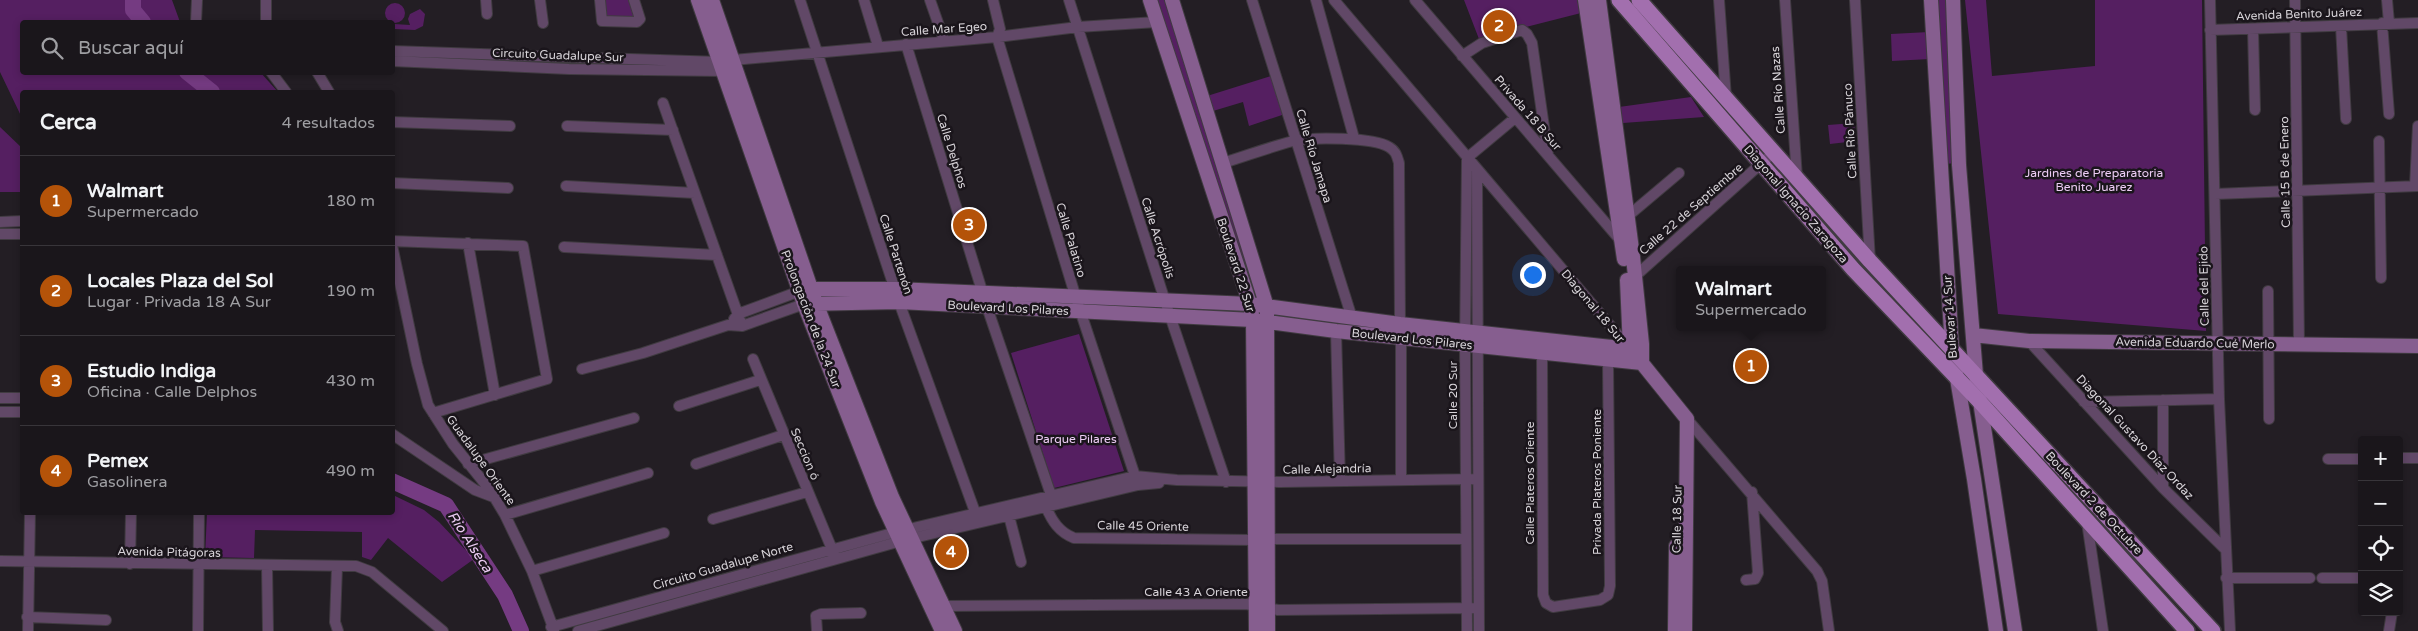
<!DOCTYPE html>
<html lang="es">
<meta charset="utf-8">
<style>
body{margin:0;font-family:"Varela Round",sans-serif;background:#272328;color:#f1f3f6}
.controls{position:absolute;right:15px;bottom:15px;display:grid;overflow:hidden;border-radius:5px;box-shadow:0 2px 8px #0003}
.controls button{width:45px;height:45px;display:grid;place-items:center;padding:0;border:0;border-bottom:1px solid #38353a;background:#1a161b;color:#f1f3f6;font:25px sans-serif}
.you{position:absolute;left:1532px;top:274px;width:18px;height:18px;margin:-12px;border:4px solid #fff;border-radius:50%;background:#1a73e8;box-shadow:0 0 0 8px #1a73e833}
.badge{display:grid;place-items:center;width:32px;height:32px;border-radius:50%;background:#b45309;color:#fff;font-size:16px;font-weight:700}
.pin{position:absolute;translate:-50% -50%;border:2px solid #fff;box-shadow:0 1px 5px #0006}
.popup{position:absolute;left:1676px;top:266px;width:150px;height:65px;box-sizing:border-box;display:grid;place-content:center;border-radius:5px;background:#1a161b;filter:drop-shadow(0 1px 4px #0005);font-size:16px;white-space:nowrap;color:#9f9fa3}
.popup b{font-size:19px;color:#f1f3f6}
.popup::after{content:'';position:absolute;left:50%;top:100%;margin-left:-10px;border:10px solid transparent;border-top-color:#1a161b}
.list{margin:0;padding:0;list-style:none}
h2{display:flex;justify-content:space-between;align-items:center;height:65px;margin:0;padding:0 20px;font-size:21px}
h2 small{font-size:16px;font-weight:400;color:#9f9fa3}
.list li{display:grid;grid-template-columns:32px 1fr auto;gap:15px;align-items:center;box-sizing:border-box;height:90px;padding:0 20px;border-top:1px solid #38353a}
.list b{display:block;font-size:19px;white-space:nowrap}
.list p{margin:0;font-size:16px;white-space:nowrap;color:#9f9fa3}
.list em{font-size:16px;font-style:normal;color:#9f9fa3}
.icon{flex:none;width:28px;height:28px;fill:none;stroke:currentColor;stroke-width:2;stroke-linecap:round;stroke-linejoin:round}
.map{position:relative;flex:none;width:2418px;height:631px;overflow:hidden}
.search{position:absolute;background:#1a161b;box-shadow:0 2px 8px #0003;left:20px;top:20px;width:375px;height:55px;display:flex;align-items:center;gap:12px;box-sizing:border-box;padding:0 18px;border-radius:5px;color:#9f9fa3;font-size:19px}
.panel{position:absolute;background:#1a161b;box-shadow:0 2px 8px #0003;left:20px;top:90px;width:375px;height:425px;border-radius:5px}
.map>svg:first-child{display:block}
.green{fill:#551f61}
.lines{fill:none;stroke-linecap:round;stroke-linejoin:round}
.river{stroke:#753b82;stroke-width:16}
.street-casing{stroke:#403b41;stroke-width:12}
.secondary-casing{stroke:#403b41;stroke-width:16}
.primary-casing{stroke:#403b41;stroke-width:18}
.street{stroke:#614867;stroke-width:10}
.secondary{stroke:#865e8f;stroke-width:14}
.primary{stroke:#a26fae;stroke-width:15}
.labels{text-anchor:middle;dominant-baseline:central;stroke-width:5;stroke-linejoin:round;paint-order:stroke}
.street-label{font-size:12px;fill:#d7d3d8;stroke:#1a151b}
.park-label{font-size:12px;fill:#ecccf4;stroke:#1a151b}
.water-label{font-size:14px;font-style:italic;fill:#edcdf5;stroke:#1a151b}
</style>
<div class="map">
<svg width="2418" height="631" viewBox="0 0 2418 631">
<rect width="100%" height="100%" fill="#231e24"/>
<!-- green -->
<path class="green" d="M0,0H172L180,22H22V72L261,73L278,92H22V118L0,72Z
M601,0H630L637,20L603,19Z
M1157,0H1167L1264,303L1251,300Z
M1464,0H1577L1581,13L1479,39Z
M1936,0H1946L1958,163L1943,164Z
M1965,0H1986L1992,76L2095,66V0H2202L2206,331L1998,314Z
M385 13a10 10 0 1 1 20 0a10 10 0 1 1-20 0Z
M420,9L425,14L423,26L415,30L394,29V24L410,25L408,19L410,14Z
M1929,32L1930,59L1892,61L1891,34Z
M1271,76L1285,114L1249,126L1243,102L1213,111L1207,96Z
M1691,97L1704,117L1623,123L1619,107Z
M1854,123L1856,141L1830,144L1828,125Z
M0,127L22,148V192H0Z
M1774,156L1947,351L1943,359L1765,165Z
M1079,334L1124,471L1054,488L1011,353Z
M393,495L424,510L439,522L474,559L442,582L388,538L371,560L362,557V532L255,530L254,558L205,557L207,513L392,512Z"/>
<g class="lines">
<!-- river -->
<path class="river" d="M133,0V10L143,22
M187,72L212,92
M392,481L446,505L505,595L521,631"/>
<defs>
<path id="street" d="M486,0L487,14
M540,0L543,23
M600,0L602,21L637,22L640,19L634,0
M800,0L899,302L975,512
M864,0L878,46
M930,0L944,40
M993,0L1000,29L997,37L1076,298L1137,482
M1069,0L1165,301L1226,482
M1252,0L1352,318
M1316,0L1354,138
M1334,0L1630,349
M1415,0L1621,241
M1719,0L1726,98
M1785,0L1797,178
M1855,0L1870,261
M2210,0L2219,399L2230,631
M2295,0L2299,345
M2387,0L2389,23
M196,22L197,0
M266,22V0
M2382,23L2389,114
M2341,26L2346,119
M2253,29L2255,110
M2210,30L2418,23
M906,44L983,294
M392,51L720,62
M1462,56L1482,43L1522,30L1527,34L1532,43L1548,155
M733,60L997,37L1078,27L1157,22
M392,61L569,69L723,71
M271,72L286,92
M317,72L329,92
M663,103L742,326
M392,122L510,126
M567,126L673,130
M2379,141L2381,278
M1223,163C1246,156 1270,147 1293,141C1312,137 1373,137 1389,147C1396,151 1397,156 1399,163L1400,324
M1477,170L1479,631
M392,183L508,188
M566,186L695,193
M2415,186L2418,126
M2215,194L2418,186
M1628,216L1679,173
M0,222L22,221
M0,234H22
M392,241L523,246L547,379L433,413
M468,243L495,395
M392,245L417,364L428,405L453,444L490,490L505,515L532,571L554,630
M564,247L717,255
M1632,279L1774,152
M2268,291L2269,419
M987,307L1051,495
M734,319L738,314L800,291
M1336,331L1340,481
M2029,341L2163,488L2225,549
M1542,353L1543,595L1546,603L1553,607L1600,600L1608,595L1610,586L1608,360
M753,359L834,554
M582,369L643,353L728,325L742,326L804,304
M0,398H22
M2084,402L2219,399
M679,406L760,380
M0,412H22
M1687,419L1817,571L1822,581L1829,631
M392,434L475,490L496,498
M2399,458H2418
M2328,459H2362
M468,464L634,418
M696,464L783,435
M1401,479V338
M2163,488V400
M1046,507C1052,521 1059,532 1074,538L1255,540
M505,515L648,473
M1009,516L1021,562
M713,519L807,492
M2087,522L2103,631
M1268,539H1466
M0,561L356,566L372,572L443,631
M130,564L131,512
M267,566L268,631
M337,567L335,622L338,631
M532,571L664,533
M2226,578H2310
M2322,578H2362
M1746,580L1755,579L1758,573L1752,492
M943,606L1246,604L1278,610L1478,608
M27,617L106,620
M551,627L896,532L1135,476L1177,480L1280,482L1477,479
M28,631L30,512
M198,631L199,512
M578,631L901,541L1138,485L1159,483
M817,631L816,616L821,614L861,613
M1467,631L1465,346L1467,158L1515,118
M2389,631L2392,612"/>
<path id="secondary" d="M698,0L804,304L882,502L942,631
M712,0L816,303L892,497L955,631
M1150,0L1250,304L1253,320L1256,631
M1172,0L1267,307L1268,631
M1585,0L1624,259
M1599,0L1633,257L1642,344V363
M1931,0L1952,349L1974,479L1996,631
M1953,0L1959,165L1976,375L2015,631
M1627,280L1630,349
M800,291L811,289H895L1250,304L1400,324L1630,349
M804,304L899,302L1253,320L1336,331L1642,363
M1973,335L2029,341L2418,346
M1637,357L1687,419L1685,631
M1675,631L1676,546"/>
<path id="primary" d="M1619,0L1853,269L1980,402L2187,631
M1639,0L1870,261L2213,631"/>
</defs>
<!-- street casing -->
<use href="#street" class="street-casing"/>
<!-- secondary casing -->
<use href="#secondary" class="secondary-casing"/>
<!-- primary casing -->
<use href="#primary" class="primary-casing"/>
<!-- street -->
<use href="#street" class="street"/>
<!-- secondary -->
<use href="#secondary" class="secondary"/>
<!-- primary -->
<use href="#primary" class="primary"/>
</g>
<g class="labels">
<!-- street labels -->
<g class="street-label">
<text transform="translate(2299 14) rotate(-2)">Avenida Benito Juárez</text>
<text transform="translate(944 29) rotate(-4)">Calle Mar Egeo</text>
<text transform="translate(558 55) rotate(2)">Circuito Guadalupe Sur</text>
<text transform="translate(1778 90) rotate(-94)">Calle Río Nazas</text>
<text transform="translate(1528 113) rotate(49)">Privada 18 B Sur</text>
<text transform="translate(1850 131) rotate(-93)">Calle Río Pánuco</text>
<text transform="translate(952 151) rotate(73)">Calle Delphos</text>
<text transform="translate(1314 156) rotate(73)">Calle Río Jamapa</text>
<text transform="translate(2285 172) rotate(-91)">Calle 15 B de Enero</text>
<text transform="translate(1796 204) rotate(49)">Diagonal Ignacio Zaragoza</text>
<text transform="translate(1691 209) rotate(-41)">Calle 22 de Septiembre</text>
<text transform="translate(1158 238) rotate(72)">Calle Acrópolis</text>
<text transform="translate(1071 240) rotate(73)">Calle Palatino</text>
<text transform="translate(896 254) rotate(72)">Calle Partenón</text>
<text transform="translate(1236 265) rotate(72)">Boulevard 22 Sur</text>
<text transform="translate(2204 286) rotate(-91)">Calle del Ejido</text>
<text transform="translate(1593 306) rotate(50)">Diagonal 18 Sur</text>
<text transform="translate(1008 308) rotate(3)">Boulevard Los Pilares</text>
<text transform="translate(1950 317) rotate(-94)">Bulevar 14 Sur</text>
<text transform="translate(811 319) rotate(69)">Prolongación de la 24 Sur</text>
<text transform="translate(1412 339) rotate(6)">Boulevard Los Pilares</text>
<text transform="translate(2195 343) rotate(1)">Avenida Eduardo Cué Merlo</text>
<text transform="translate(1453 395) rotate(-90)">Calle 20 Sur</text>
<text transform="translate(2135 437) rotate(47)">Diagonal Gustavo Díaz Ordaz</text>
<text transform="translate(805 454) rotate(67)">Seccion ó</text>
<text transform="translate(481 460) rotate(54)">Guadalupe Oriente</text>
<text transform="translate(1327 469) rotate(-1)">Calle Alejandría</text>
<text transform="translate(1597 482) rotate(-90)">Privada Plateros Poniente</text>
<text transform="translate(1530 483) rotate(-90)">Calle Plateros Oriente</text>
<text transform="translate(2094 503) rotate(47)">Boulevard 2 de Octubre</text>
<text transform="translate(1677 519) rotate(-89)">Calle 18 Sur</text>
<text transform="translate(1143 526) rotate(1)">Calle 45 Oriente</text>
<text transform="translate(169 552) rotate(1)">Avenida Pitágoras</text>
<text transform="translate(723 566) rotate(-16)">Circuito Guadalupe Norte</text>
<text x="1196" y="592">Calle 43 A Oriente</text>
</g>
<!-- park labels -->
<g class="park-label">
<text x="2094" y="173">Jardines de Preparatoria<tspan x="2094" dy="14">Benito Juarez</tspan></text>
<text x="1076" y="439">Parque Pilares</text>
</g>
<!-- water labels -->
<g class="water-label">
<text transform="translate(470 542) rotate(57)">Rio Alseca</text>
</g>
</g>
</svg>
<div class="controls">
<button>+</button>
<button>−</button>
<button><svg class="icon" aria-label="locate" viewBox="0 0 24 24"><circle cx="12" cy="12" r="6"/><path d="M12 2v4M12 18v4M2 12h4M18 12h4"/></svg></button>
<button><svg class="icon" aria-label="layers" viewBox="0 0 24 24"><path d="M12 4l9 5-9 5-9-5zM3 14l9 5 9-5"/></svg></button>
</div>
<div class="you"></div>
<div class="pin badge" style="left:1751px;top:366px">1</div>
<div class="popup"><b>Walmart</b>Supermercado</div>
<div class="pin badge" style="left:1499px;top:26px">2</div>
<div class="pin badge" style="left:969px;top:225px">3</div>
<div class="pin badge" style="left:951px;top:552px">4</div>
<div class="search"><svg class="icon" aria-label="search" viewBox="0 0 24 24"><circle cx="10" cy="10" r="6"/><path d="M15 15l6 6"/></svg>Buscar aquí</div>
<section class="panel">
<h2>Cerca<small>4 resultados</small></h2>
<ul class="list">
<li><span class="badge">1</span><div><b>Walmart</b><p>Supermercado</p></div><em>180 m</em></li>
<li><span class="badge">2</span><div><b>Locales Plaza del Sol</b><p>Lugar · Privada 18 A Sur</p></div><em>190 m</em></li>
<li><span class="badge">3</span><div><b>Estudio Indiga</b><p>Oficina · Calle Delphos</p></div><em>430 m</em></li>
<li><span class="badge">4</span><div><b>Pemex</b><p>Gasolinera</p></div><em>490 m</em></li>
</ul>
</section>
</div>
